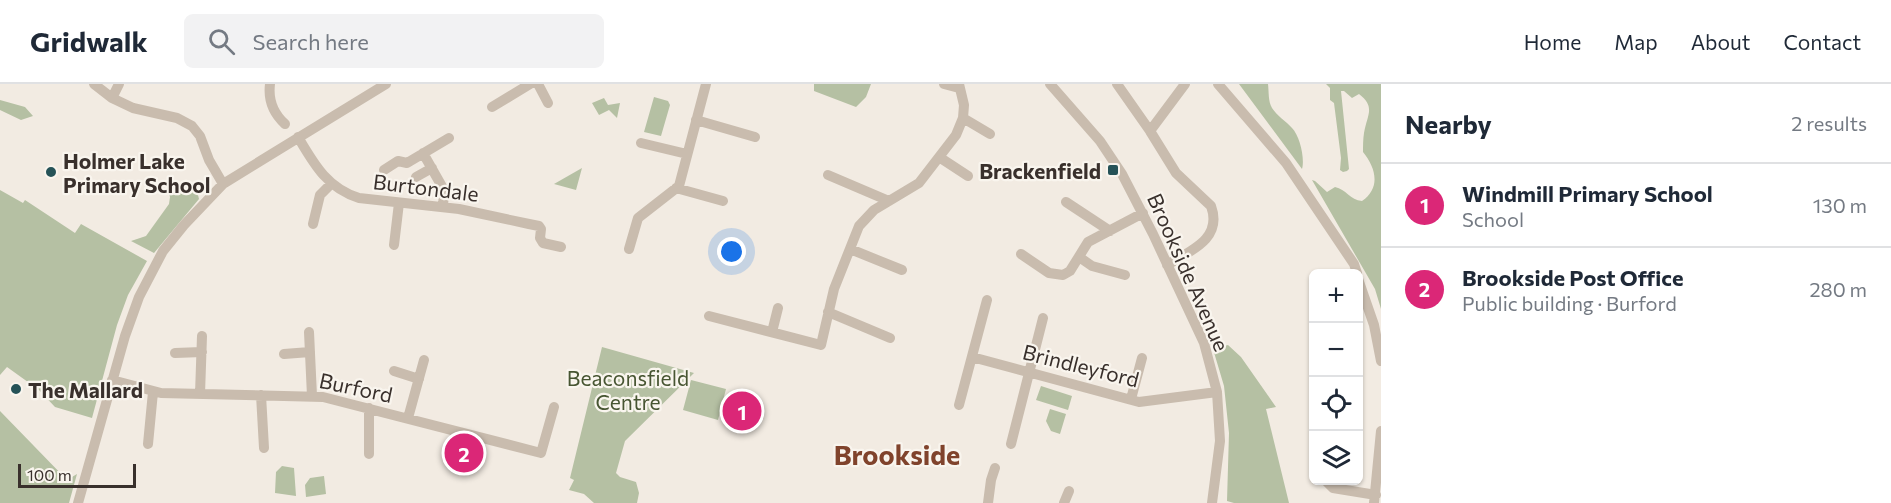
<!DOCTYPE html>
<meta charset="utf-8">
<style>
body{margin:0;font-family:Commissioner,sans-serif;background:#f2f2f3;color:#1f2937}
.controls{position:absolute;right:18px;bottom:18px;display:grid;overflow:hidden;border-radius:9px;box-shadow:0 2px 4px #0004}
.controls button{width:54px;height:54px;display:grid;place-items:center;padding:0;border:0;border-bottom:2px solid #e0e1e3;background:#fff;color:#1f2937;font:30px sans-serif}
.scale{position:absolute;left:18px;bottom:15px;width:118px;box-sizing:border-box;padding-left:6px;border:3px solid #39302c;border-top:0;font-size:16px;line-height:21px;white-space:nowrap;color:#39302c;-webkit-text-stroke:4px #f9f5ee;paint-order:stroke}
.you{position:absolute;left:732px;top:168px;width:21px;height:21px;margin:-15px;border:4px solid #fff;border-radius:50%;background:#1a73e8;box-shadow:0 0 0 9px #1a73e833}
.badge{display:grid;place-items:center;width:39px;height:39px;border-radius:50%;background:#db2777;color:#fff;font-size:20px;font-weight:700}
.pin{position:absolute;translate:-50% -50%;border:3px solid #fff;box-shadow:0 2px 6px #0006}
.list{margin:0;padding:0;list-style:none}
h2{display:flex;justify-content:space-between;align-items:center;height:78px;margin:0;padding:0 24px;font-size:26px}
h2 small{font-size:20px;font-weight:400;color:#747a83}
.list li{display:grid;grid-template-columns:39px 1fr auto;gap:18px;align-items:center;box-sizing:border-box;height:84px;padding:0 24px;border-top:2px solid #e0e1e3}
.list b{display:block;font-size:22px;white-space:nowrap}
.list p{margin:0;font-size:20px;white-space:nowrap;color:#747a83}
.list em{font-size:20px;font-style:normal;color:#747a83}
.icon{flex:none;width:33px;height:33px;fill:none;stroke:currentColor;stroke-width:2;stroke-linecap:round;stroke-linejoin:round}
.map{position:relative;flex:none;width:1381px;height:419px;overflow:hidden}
header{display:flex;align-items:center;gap:36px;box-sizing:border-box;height:84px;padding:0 30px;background:#fff;border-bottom:2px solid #e0e1e3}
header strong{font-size:28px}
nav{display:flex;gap:33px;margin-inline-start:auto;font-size:21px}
.search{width:420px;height:54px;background:#f2f2f3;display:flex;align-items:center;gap:15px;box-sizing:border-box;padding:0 21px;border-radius:9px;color:#747a83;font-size:22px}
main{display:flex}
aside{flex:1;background:#fff}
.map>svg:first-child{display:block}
.green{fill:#b5c0a3}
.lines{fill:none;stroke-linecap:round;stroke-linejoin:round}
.minor{stroke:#c9bcae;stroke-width:10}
.poi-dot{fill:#255257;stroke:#f9f5ee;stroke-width:2}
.labels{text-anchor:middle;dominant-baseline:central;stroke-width:4.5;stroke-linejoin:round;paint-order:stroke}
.poi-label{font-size:21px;font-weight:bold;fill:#39302c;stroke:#f9f5ee;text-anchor:start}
.street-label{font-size:21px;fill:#39302c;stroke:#f9f5ee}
.park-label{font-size:21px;fill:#475532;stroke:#f9f5ee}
.district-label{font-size:27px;font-weight:bold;fill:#80432c;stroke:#f9f5ee}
</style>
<header>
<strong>Gridwalk</strong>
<div class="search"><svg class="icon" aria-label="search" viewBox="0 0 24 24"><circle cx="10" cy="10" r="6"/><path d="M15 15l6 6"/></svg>Search here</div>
<nav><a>Home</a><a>Map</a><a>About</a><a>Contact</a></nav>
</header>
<main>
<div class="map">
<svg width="1381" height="419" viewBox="0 0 1381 419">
<rect width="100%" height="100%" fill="#f2ebe2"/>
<!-- green -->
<path class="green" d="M814,0H871L866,13L856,23L814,7Z
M1239,0H1268C1269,8 1268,17 1272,24C1277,32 1286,37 1292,44C1300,52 1305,75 1302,85Z
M1326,0H1381V225L1375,205L1312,96L1315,97L1327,108L1335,103C1346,105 1350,116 1362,117C1381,104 1376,84 1363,68C1363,62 1363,55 1364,49C1367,31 1376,23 1359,10L1352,14L1344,7H1341L1349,85L1347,87L1343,88L1340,86L1341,74L1334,19L1330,16V4Z
M654,13L668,17L670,21L661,52L644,48Z
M604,14L608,21L620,19L617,34L609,26L599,31L592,19Z
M0,16L25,23L33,32L21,36L0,26Z
M582,84L576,106L554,100Z
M177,97L197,107L199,115L154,169L131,157L146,152L169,120L170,113L166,100Z
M0,106L23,119L25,116L75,149L81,140L147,177L128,211L117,241L92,334L55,323L39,306L7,283L0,291Z
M1228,261L1241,273L1276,323L1266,325L1289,419H1234L1227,417L1229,349L1224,302L1213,265Z
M602,263L694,289L625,357L616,389L620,393L636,398L639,409L637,419H594L584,410L569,406L574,396L570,394Z
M691,296L726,305L718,336L683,326Z
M1041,302L1072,312L1068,326L1036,316Z
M1050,325L1066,330L1060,350L1051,347L1046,337Z
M0,327L67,396L77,390L69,419H0Z
M282,382L294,384L296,412L275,409L276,388Z
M324,392L326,410L306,413L305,401L310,394Z"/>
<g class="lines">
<!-- minor -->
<path class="minor" d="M94,0L112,14L133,24L177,34L192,42L200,52L209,76L223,100
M270,0C268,16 273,29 285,40
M538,0L548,19
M944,0L959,4
M1050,0L1100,57L1122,90L1153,150L1204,259L1217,308L1220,357L1212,419
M1117,0L1150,47L1176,89L1211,122C1223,155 1190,167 1167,181
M1218,0L1286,79L1354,180L1357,189
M112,14L119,0
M492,23L530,0
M963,34L990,50
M696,36L755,53
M1150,47L1185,0
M298,53C314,80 327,104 359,114L459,125L529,140L539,142L541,145L540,154L543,159L561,163
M641,59L687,70
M423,69L444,106L443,123
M939,73L968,92
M384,86L398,77L407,79L449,54
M828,91L889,117
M416,93L432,84
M676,104L723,117
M1066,118L1110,147
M313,140L320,111L331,100
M394,161L399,119
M629,165L638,134L679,102L706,0
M850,165L902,186
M1021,170L1049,189L1063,191L1070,187L1088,158L1143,129
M1079,173L1092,182L1125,191
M1358,195L1374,241L1381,277
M828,228L890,254
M709,232L821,261L834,205L859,142L874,126L919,99L956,51L963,34L964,21L959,0
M309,248L312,312
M772,248L778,224
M175,269L202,268
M284,270L310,268
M972,273L1139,318L1217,308
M394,287L419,295
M112,296L161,309L323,313L541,369L554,323
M200,310L202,252
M261,311L264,364
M1131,315L1142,274
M959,321L987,216
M408,334L424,276
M148,360L153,308
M1011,360L1043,234
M369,370V324
M1325,396L1333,404L1376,411
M78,419L125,252L139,213L163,167L184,141L223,100L386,0
M988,419L991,396L995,384
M1064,419L1069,407
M1374,419L1381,347"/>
</g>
<!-- markers -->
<g class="poi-dot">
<rect x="1107" y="80" width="12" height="12" rx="3"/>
<circle cx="51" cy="88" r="6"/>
<circle cx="16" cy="305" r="6"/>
</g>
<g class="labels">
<!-- poi labels -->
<g class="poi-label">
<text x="63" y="76">Holmer Lake<tspan x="63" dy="24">Primary School</tspan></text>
<text x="1101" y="86" text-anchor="end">Brackenfield</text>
<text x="28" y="305">The Mallard</text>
</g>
<!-- street labels -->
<g class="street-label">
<text transform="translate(426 103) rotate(7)">Burtondale</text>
<text transform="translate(1189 188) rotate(66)">Brookside Avenue</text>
<text transform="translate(1081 281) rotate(14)">Brindleyford</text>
<text transform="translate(356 303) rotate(12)">Burford</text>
</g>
<!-- park labels -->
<g class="park-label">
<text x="628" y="293">Beaconsfield<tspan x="628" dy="24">Centre</tspan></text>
</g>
<!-- district labels -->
<g class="district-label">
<text x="897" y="370">Brookside</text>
</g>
</g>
</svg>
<div class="controls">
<button>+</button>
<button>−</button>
<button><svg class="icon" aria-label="locate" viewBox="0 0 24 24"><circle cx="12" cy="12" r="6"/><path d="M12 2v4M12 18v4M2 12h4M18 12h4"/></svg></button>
<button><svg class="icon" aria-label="layers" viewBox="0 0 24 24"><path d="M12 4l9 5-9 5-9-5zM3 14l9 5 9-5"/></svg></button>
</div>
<div class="scale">100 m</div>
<div class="you"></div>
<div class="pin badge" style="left:742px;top:327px">1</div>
<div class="pin badge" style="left:464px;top:369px">2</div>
</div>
<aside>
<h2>Nearby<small>2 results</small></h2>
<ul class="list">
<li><span class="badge">1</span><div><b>Windmill Primary School</b><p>School</p></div><em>130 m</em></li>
<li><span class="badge">2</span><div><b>Brookside Post Office</b><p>Public building · Burford</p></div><em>280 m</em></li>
</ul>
</aside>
</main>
